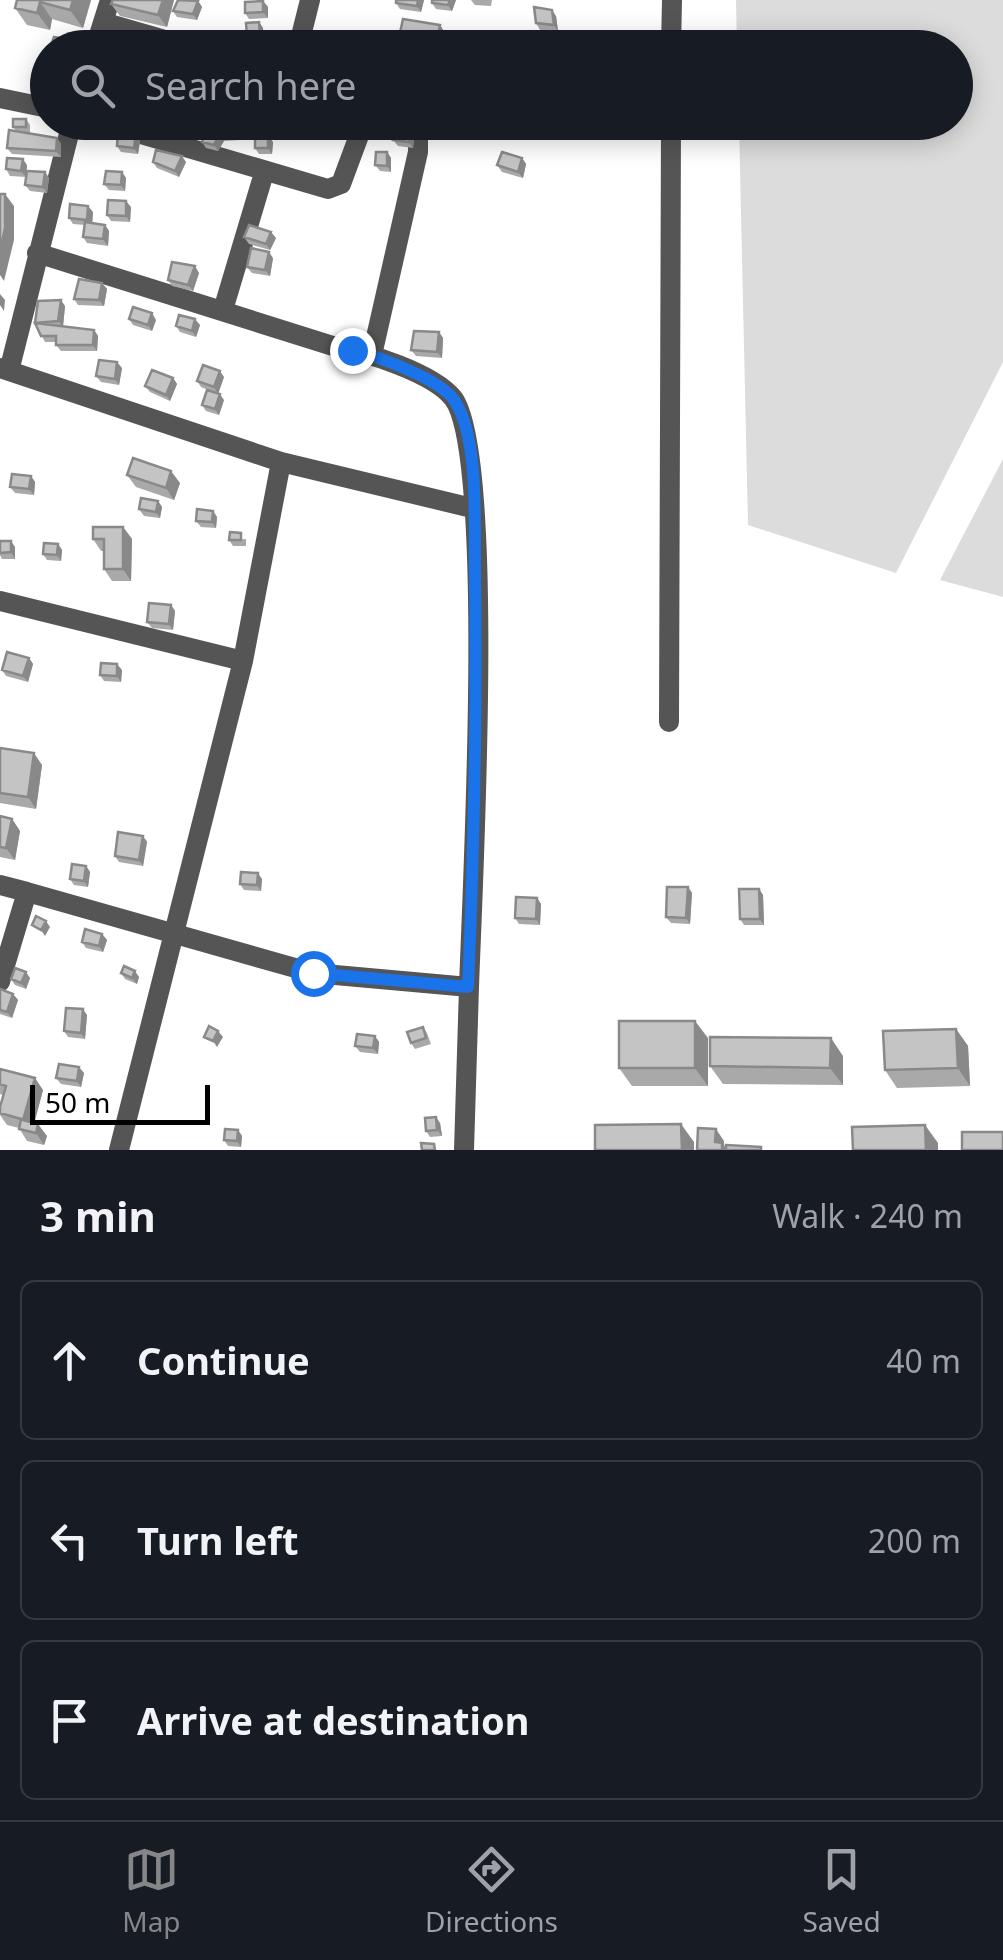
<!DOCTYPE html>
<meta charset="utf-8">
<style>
body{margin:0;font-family:"Noto Sans",sans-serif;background:#242831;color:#f1f3f6}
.scale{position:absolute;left:30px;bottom:25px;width:180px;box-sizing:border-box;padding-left:10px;border:5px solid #000;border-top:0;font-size:28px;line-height:35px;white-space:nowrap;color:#000;-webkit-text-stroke:8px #fff;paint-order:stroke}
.stop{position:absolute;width:30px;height:30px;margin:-22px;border:8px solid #1a73e8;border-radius:50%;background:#fff}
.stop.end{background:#1a73e8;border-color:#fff;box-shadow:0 2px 10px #0008}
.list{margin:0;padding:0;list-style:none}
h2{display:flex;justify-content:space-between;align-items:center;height:130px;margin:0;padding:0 40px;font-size:42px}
h2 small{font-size:32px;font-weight:400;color:#9ea1a6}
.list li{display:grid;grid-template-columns:65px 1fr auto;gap:30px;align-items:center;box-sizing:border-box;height:160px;margin:0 20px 20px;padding:0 20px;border:2px solid #363941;border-radius:15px}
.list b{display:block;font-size:38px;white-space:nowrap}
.list em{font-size:32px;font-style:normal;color:#9ea1a6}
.icon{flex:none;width:55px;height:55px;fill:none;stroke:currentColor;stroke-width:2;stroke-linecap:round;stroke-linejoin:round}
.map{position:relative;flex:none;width:1003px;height:1150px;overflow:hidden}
.search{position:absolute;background:#171b24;box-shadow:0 5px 25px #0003;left:30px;right:30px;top:30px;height:110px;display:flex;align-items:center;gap:25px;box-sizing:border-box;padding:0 35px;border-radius:55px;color:#9ea1a6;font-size:38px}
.sheet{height:670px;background:#171b24}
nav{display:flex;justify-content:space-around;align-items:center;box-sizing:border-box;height:140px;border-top:2px solid #363941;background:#171b24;font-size:28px;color:#9ea1a6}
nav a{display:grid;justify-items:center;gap:5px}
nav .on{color:#858687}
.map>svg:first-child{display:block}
.green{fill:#dcdcdc}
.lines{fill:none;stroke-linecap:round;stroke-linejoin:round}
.minor{stroke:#555;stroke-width:20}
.wall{fill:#a9a9a9}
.shaded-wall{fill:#898989}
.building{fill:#c4c4c4;stroke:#898989;stroke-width:2.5}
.route{stroke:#1a73e8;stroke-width:12}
</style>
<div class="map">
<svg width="1003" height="1150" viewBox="0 0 1003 1150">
<rect width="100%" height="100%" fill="#fff"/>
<!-- green -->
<path class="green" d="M736,0H1003V362L896,573L748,525L739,123L956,122V48L737,47Z
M1003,459V597L940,580Z"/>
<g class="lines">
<!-- minor -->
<path class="minor" d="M103,22L193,48
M95,48L110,0
M298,48L310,0
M671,48L672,0
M0,98L48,108
M100,122L328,189L341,184L364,122
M37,253L336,347C367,352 433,373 453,398C496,453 472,895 469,987
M223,310L264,173
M372,355L418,152V140L409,122
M0,368L281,462L243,661L119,1150
M9,371L72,122
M281,462L472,508
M0,601L243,661
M669,722L671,122
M0,885L27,892L0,982
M27,892L313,973L469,987L464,1150"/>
</g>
<!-- wall -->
<path class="wall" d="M17,0H91L83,28L52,19L50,30L27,25L15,8Z
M174,0L167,27L120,16L111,4Z
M424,0L421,12L400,9L396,3Z
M456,0L452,11L436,9L432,3Z
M471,0H492L491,6L475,5Z
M198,1L202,7L197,20L177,17L173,11Z
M263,1L268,7V18L249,19L245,13Z
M556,16L558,31L540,30L536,23Z
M259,22L263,28L264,42L251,43L247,37Z
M440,25L448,38L446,48H402L398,42Z
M26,119L30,125V133L57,138L61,144V157L12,154L7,148L16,131L13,127Z
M176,122H196L193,131L179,126Z
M217,122H238L240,125L239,140L224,141L218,151L206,148L202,142L214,131Z
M441,122H459L457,131L444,127Z
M460,122H489L484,137L467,133Z
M399,126L415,131L413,148L398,146L393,140L394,138L376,133L371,127Z
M268,136L273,142L272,154H259L255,148Z
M140,141L138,154L121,152L117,146Z
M387,152L391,158V172L380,171L375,165Z
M522,158L526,164L523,178L502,172L497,165Z
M153,162H186L179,177L157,168Z
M27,165L26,177L10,176L6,169Z
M45,172L49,178L47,193L30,191L25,185Z
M122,172L126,178L125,191L109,190L104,184Z
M131,207L130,222L111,221L107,215Z
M93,212L92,223L105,225L109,231L108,246L87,243L83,237L85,225L73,224L69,218Z
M244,237L276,238L270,250L249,244Z
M273,258L270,276L252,273L247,267Z
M199,273L193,291L172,286L168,280Z
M102,283L107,289L104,306L78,305L74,299Z
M65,306L63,326L94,330L98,336L97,351H61L56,345V342H45L35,323Z
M129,319L156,320L152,331L133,325Z
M200,325L196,337L180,332L176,326Z
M439,332L443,338L442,358L416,356L411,350Z
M122,368L119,385L101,382L96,376Z
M224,377L218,394L201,387L197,381Z
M173,378L177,384L170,401L150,392L145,386Z
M224,400L219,415L206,411L202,405Z
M127,475L180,483L174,500L136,487Z
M31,476L35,482L34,495L15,493L10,487Z
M158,501L162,507L160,518L144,516L139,509Z
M213,511L217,517L216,528L201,527L196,521Z
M123,527L132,539L131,581H112L104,569V551H101L93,539Z
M246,539V546H233L229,540Z
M0,541L15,547V559H2L0,555Z
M58,544L62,550L61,561L47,560L43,554Z
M171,605L175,611L173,630L152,628L147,622Z
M29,658L33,664L28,682L6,676L2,670Z
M122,670L121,682L104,681L100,675Z
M0,748L42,765L36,809L0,803Z
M0,816L12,819L20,831L15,860L0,857Z
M143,836L147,842L143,866L119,862L115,856Z
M86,866L90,872L88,887L74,885L70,879Z
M262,879L261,891L244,890L240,884Z
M688,887L692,893L690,924L671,923L666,917Z
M759,889L763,895L764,925H744L740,919Z
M537,898L541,904L540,925L519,924L515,918Z
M102,934L107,940L103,952L86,948L82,942Z
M121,973L139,977L137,984L125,979Z
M30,978L26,989L15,985L11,979Z
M0,989L13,994L18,1000L12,1018L0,1014Z
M87,1015L85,1039L68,1037L64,1031Z
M423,1027L427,1033L431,1044L415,1049L411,1043Z
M956,1029L968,1046L970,1086L897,1088L885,1070Z
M375,1036L379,1042L378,1054L360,1052L355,1046Z
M708,1038V1086H632L619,1068Z
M843,1056V1085L723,1084L710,1066Z
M0,1069L43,1090L34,1123L47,1136L44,1145L27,1141L19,1128L7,1125L0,1115V1107L3,1095L0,1094Z
M84,1073L81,1087L61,1084L56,1078Z
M440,1123L442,1136L430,1137L426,1131Z
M238,1130L242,1136L241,1147L228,1146L224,1140Z"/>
<!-- shaded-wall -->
<path class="shaded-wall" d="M73,0H91L83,28L70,10Z
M163,0H174L167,27L158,15Z
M418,0H424L421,12L417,6Z
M450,0H456L452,11L448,5Z
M198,1L202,7L197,20L193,14Z
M263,1L268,7V18L263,12Z
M40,2L52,19L50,30L37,13Z
M552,10L556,16L558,31L554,25Z
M259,22L263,28L264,42L260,36Z
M440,25L448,38L446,48H436Z
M235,122H238L240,125L239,140L235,134Z
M394,122H397L399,126L396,139L391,132Z
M476,122H489L484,137L476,125Z
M411,124L415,131L413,148L409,142Z
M136,134L140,141L138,154L134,148Z
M219,135L224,141L218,151L214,145Z
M268,136L273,142L272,154L268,148Z
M57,138L61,144V157L56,151Z
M387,152L391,158V172L387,166Z
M182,156L186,162L179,177L175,171Z
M522,158L526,164L523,178L518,172Z
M23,159L27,165L26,177L21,171Z
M45,172L49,178L47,193L43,187Z
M122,172L126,178L125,191L121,185Z
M5,194L14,206V240L4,281L0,275V251Z
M126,201L131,207L130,222L126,216Z
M88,206L93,212L92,226L87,220Z
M105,225L109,231L108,246L103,239Z
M271,232L276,238L270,250L266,244Z
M269,252L273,258L270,276L265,270Z
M195,266L199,273L193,291L188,285Z
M102,283L107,289L104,306L99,300Z
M0,294L5,300L4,311L0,305Z
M61,300L65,306L63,327L58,321Z
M152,313L156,320L152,331L148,325Z
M195,319L200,325L196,337L192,331Z
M94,330L98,336L97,351L93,345Z
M439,332L443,338L442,358L437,352Z
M117,362L122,368L119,385L115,379Z
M220,371L224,377L218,394L214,387Z
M173,378L177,384L170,401L166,395Z
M220,394L224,400L219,415L215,409Z
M171,471L180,483L174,500L166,488Z
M31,476L35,482L34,495L29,489Z
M158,501L162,507L160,518L156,512Z
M213,511L217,517L216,528L212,522Z
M123,527L132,539L131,581L123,569Z
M11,541L15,547V559L11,552Z
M58,544L62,550L61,561L57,555Z
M171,605L175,611L173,630L169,624Z
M29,658L33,664L28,682L23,676Z
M117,664L122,670L121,682L117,676Z
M34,753L42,765L36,809L28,797Z
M12,819L20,831L15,860L6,848Z
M143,836L147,842L143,866L139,860Z
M86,866L90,872L88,887L84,881Z
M258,873L262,879L261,891L257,885Z
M688,887L692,893L690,924L686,918Z
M759,889L763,895L764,925L760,919Z
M537,898L541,904L540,925L536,919Z
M46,921L50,927L45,936L41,930Z
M102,934L107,940L103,952L99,946Z
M135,971L139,977L137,984L132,978Z
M26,972L30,978L26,989L21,983Z
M13,994L18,1000L12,1018L7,1012Z
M83,1009L87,1015L85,1039L81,1033Z
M695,1021L708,1038V1086L695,1068Z
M956,1029L968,1046L970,1086L958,1068Z
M218,1031L223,1037L217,1047L213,1041Z
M375,1036L379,1042L378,1054L373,1048Z
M831,1038L843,1056V1085L830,1068Z
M79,1067L84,1073L81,1087L77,1081Z
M35,1078L43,1090L32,1132L23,1120Z
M436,1117L440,1123L442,1136L437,1130Z
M38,1124L47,1136L44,1145L36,1133Z
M681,1124L694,1142V1150H682Z
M925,1125L938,1143V1150H926Z
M716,1129L724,1141V1145L727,1150H720L715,1142Z
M238,1130L242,1136L241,1147L237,1141Z"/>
<!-- building -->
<path class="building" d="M17,0H73L70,10L40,2L37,13L15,8Z
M113,0H163L158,15L111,4Z
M178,0L198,1L193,14L173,11Z
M396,0H418L417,6L396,3Z
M432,0H450L448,5L432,3Z
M263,1V12L245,13V2Z
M534,7L552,10L554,25L536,23Z
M403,19L440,25L436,48L398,42Z
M259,22L260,36L247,37L246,23Z
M54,37L71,40L70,48H50Z
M13,119H26V127H13Z
M217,122H235V134L219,135L214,145L202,142L206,130L214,131Z
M373,122H394L391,132L371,127Z
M411,124L409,142L393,140L399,126Z
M9,130L57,138L56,151L7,148Z
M118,132L136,134L134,148L117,146Z
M255,135L268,136V148H255Z
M156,150L182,156L175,171L153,162Z
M376,152H387V166L375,165Z
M502,152L522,158L518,172L497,165Z
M7,158L23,159L21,171L6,169Z
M27,171L45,172L43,187L25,185Z
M106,171L122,172L121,185L104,184Z
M0,194H5V228L0,251Z
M108,200L126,201V216L107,215Z
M70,204L88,206L87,220L69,218Z
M85,222L105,225L103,239L83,237Z
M249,225L271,232L266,244L244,237Z
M251,248L269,252L265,270L247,267Z
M172,262L195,266L188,285L168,280Z
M79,279L102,283L99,300L74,299Z
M61,300L58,321L35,323L38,301Z
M133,307L152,313L148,325L129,319Z
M179,315L195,319L192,331L176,326Z
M35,323L94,330L93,345H56V336H41Z
M414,331L439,332L437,352L411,350Z
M99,360L117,362L115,379L96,376Z
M203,365L220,371L214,387L197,381Z
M152,370L173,378L166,395L145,386Z
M207,390L220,394L215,409L202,405Z
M133,458L171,471L166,488L127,475Z
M12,474L31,476L29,489L10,487Z
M141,498L158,501L156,512L139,509Z
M197,509L213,511L212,522L196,521Z
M93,527H123V569H104V539H93Z
M230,532L241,533V540H229Z
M0,541H11V552L0,553Z
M44,543L58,544L57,555L43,554Z
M149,603L171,605L169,624L147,622Z
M7,652L29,658L23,676L2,670Z
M101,663L117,664V676L100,675Z
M0,748L34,753L28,797L0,793Z
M0,816L12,819L6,848L0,847Z
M118,832L143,836L139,860L115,856Z
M72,864L86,866L84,881L70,879Z
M241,872L258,873L257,885L240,884Z
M667,887H688L686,918L666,917Z
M739,889H759L760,919H740Z
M516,897L537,898L536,919L515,918Z
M36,916L46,921L41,930L32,925Z
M85,929L102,934L99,946L82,942Z
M124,966L135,971L132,978L121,973Z
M15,968L26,972L21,983L11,979Z
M0,989L13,994L7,1012L0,1010Z
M66,1008L83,1009L81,1033L64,1031Z
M619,1021H695V1068H619Z
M209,1026L218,1031L213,1041L204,1037Z
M423,1027L426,1038L411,1043L407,1032Z
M956,1029L958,1068L885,1070L883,1031Z
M357,1034L375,1036L373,1048L355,1046Z
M710,1037L831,1038L830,1068L710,1066Z
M59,1064L79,1067L77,1081L56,1078Z
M0,1069L35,1078L23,1120L38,1124L36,1133L19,1129L21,1119L0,1113V1107L6,1086L0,1084Z
M436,1117L437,1130L426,1131L425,1118Z
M681,1124L682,1150H595V1125Z
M925,1125L926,1150H853L852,1127Z
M698,1128L716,1129L715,1142L722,1143V1150H697Z
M225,1129L238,1130L237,1141L224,1140Z
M962,1132H1003V1150H962Z
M421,1143L434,1144L435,1150H422Z
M726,1145L761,1147V1150H726Z"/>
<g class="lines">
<!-- route -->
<path class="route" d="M313,973L468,987C474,849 477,712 475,574C474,528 480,438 454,400C440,379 377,356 352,350"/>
</g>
</svg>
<div class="scale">50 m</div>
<div class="stop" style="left:313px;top:973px"></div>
<div class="stop end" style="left:352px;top:350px"></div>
<div class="search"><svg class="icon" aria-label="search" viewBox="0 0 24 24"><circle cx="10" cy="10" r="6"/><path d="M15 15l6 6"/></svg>Search here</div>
</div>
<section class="sheet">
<h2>3 min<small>Walk · 240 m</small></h2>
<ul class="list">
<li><svg class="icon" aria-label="ahead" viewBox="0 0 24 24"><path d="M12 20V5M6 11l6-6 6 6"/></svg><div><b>Continue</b></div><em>40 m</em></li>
<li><svg class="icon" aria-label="left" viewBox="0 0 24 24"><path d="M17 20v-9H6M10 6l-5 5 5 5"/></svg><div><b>Turn left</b></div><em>200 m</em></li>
<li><svg class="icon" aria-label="arrive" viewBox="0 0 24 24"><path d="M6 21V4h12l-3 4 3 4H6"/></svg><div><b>Arrive at destination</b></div></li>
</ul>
</section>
<nav>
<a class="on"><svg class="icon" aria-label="map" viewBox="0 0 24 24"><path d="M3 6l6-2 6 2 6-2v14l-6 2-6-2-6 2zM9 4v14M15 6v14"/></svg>Map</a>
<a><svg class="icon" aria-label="directions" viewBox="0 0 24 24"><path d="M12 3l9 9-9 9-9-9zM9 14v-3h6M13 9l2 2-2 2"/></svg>Directions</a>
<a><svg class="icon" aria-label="saved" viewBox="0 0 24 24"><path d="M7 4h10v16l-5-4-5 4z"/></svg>Saved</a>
</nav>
